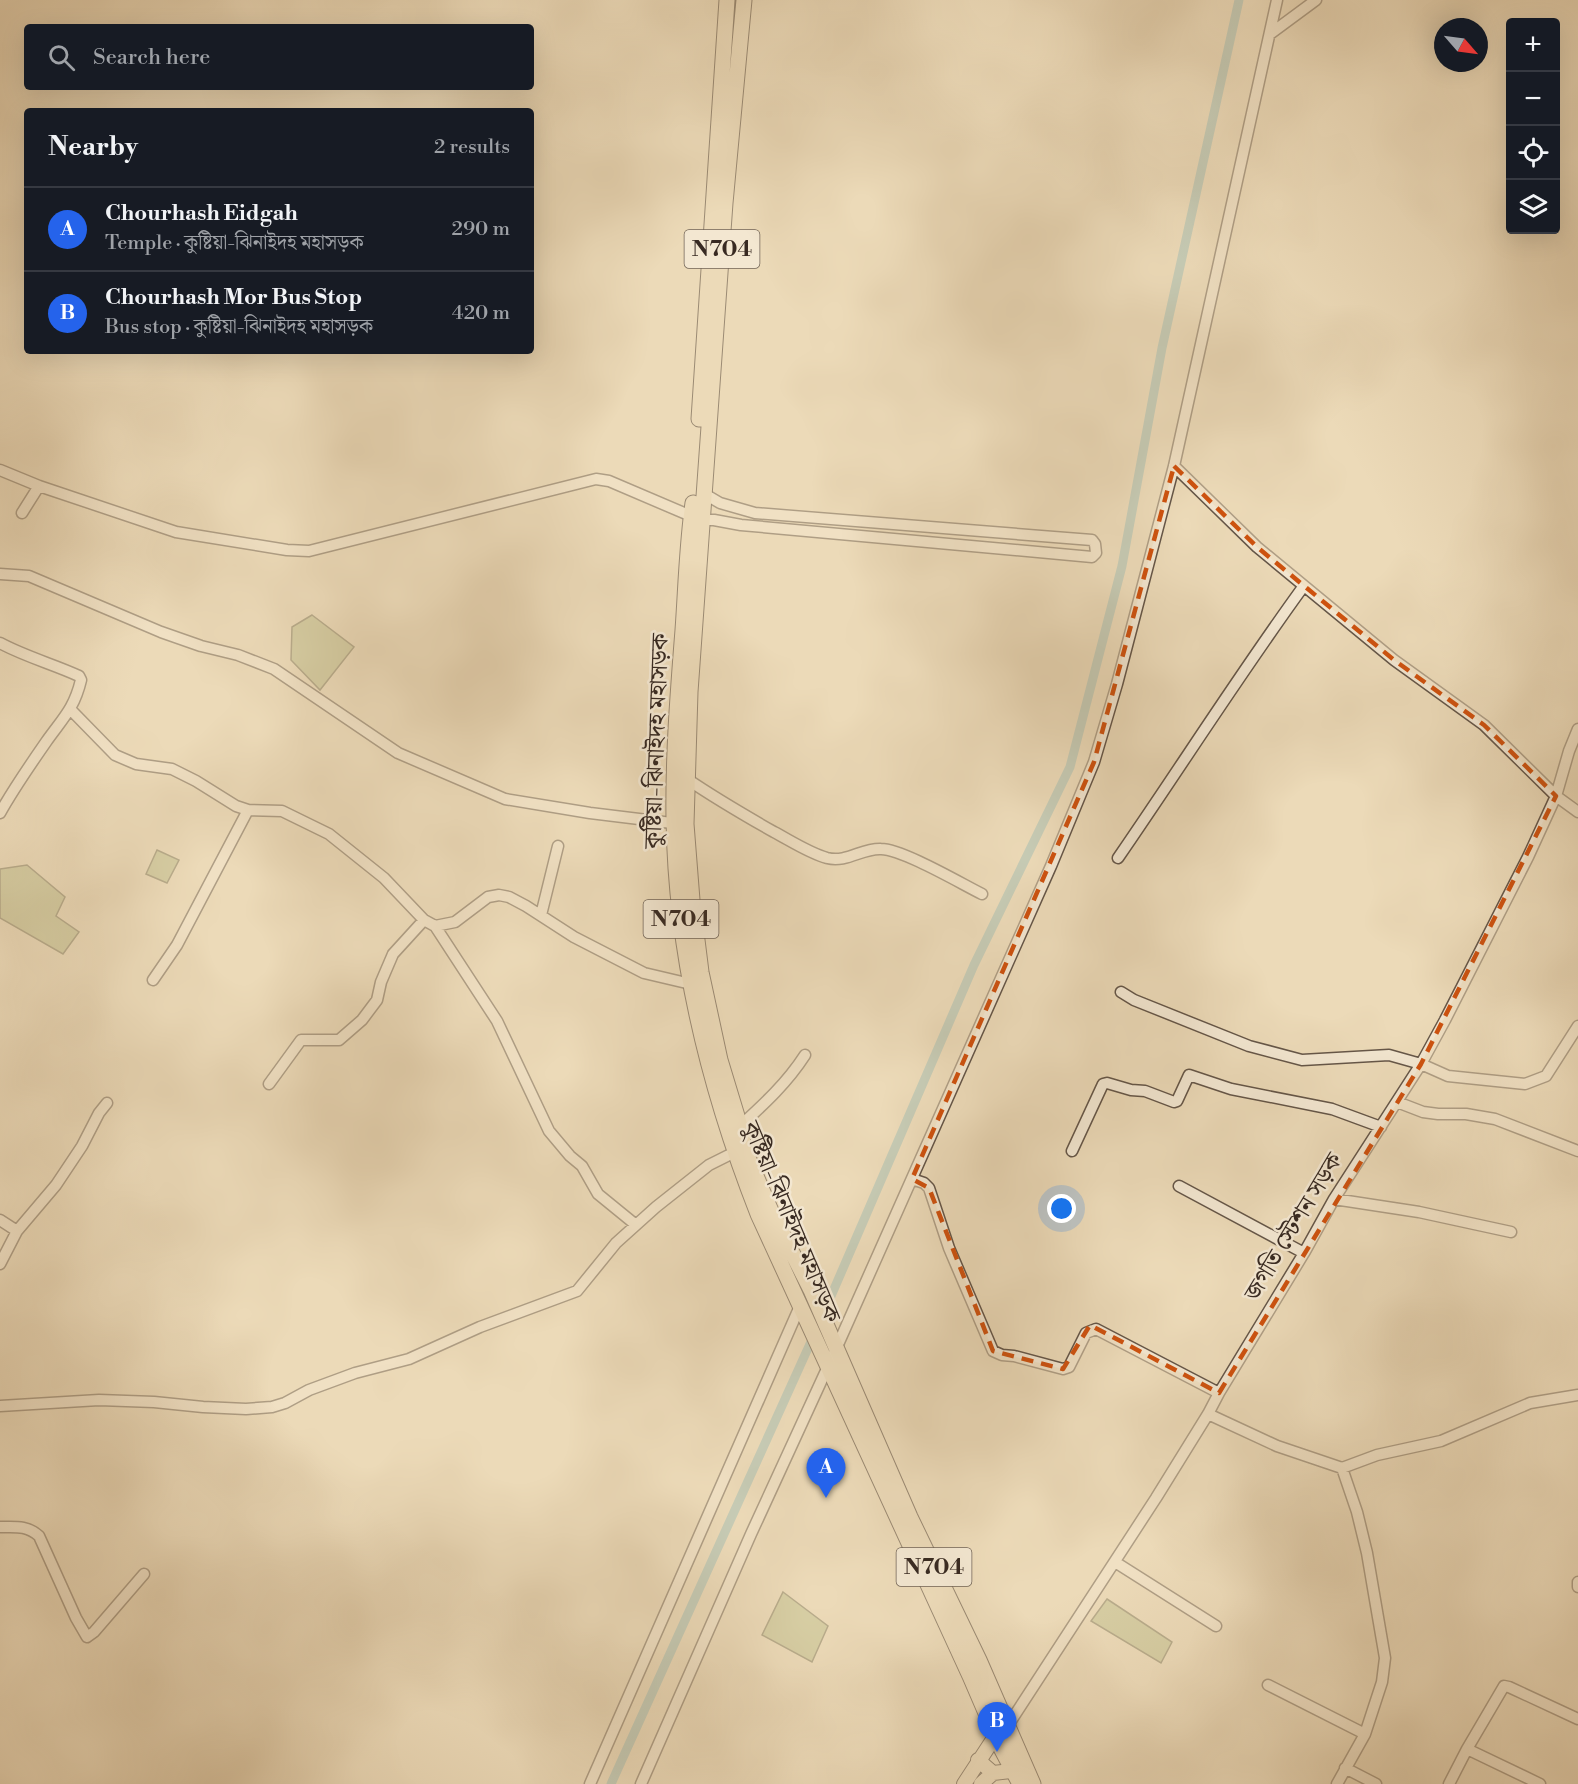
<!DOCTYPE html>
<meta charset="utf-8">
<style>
body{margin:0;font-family:"Libre Bodoni","Noto Serif Bengali",serif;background:#242831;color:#f1f3f6}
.controls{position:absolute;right:18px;top:18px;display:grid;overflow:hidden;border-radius:6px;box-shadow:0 6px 24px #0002}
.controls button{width:54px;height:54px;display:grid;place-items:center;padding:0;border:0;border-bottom:2px solid #363941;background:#171b24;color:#f1f3f6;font:30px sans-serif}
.compass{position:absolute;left:1434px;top:18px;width:54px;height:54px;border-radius:50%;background:#171b24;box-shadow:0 6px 24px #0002;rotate:118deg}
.you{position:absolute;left:1062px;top:1209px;width:21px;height:21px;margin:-15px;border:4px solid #fff;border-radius:50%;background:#1a73e8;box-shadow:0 0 0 9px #1a73e833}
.badge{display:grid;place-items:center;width:39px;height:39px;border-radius:50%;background:#2563eb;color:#fff;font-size:20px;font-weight:700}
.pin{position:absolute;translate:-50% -50px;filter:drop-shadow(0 2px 3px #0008)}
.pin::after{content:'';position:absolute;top:32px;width:21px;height:18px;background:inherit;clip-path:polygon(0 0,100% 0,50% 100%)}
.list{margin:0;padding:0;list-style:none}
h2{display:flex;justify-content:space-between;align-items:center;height:78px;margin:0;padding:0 24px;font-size:26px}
h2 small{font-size:20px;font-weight:400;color:#9ea1a6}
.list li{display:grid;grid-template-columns:39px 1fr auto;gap:18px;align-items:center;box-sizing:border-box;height:84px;padding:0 24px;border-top:2px solid #363941}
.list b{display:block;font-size:22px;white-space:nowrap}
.list p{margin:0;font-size:20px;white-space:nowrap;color:#9ea1a6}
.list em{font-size:20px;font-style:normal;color:#9ea1a6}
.icon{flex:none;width:33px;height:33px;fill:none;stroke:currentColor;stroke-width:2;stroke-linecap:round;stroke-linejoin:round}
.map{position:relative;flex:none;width:1578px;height:1784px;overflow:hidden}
.search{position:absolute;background:#171b24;box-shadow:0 6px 24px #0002;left:24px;top:24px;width:510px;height:66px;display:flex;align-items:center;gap:15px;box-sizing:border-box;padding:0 21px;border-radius:6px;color:#9ea1a6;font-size:22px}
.panel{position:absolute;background:#171b24;box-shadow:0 6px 24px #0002;left:24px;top:108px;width:510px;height:246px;border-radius:6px}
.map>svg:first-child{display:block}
.green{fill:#bcbe8c;stroke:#7a7457;stroke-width:1.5}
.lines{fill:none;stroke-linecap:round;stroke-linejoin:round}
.canal{stroke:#9abab4;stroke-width:9}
.minor-casing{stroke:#655648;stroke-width:13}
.major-casing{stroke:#382a22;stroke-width:16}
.highway-casing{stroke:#382a22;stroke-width:17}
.minor{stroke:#f3e7d1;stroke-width:10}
.major{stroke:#ecdab8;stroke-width:14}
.highway{stroke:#ecdab8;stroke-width:15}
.marked{fill:none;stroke:#ce520f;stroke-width:4.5;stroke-dasharray:12 8;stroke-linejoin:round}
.labels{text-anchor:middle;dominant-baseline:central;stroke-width:5;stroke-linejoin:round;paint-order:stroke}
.shield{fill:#f3e7d1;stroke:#706356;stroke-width:1.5}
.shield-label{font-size:22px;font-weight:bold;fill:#382a22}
.street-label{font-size:24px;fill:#382a22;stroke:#f3e7d1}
</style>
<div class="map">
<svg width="1578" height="1784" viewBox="0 0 1578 1784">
<rect width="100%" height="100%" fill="#ecdab8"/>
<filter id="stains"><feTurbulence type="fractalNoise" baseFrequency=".00333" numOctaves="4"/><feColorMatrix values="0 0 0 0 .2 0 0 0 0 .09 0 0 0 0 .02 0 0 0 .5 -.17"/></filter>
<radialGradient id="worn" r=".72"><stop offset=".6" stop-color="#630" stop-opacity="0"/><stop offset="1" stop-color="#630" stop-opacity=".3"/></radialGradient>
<!-- green -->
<path class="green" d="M312,615L354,647L320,690L291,660L292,627Z
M157,850L179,860L167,883L146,874Z
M27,865L65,897L56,916L79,932L63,954L0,918V869Z
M783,1592L828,1626L812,1662L762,1635Z
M1107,1599L1172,1642L1161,1663L1091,1621Z"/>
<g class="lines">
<!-- canal -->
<path class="canal" d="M822,1317L974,965L1070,767L1122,566L1162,348L1239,0
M611,1784L814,1335"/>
<defs>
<path id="minor" d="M1270,34L1316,0
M1174,466L1257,547L1394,660L1484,725L1556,796L1578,812
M0,470L39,486L176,532L287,550L309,551L596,479L609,481L691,516
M22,513L39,486
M701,520H714L741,525L1092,557L1096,553L1095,544L1092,540L755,513L720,503L703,493
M0,574L29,576L161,632L201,646L238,655L274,669L398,753L505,799L590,813L680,824
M0,643C26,657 53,664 79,676L81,680C74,709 63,718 46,742C30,765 14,788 0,813
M71,710L115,755L136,764L172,769L196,781L236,806L248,810L282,811L329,834L384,878L424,920L435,926L455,922L488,897L499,895L509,897L526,906L574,937L644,973L695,985
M687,779C715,798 744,815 774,832C791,841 809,853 827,858C847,863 862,848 881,849C902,849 960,883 982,894
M1118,858C1180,768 1239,675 1303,587
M541,915L558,846
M435,926L497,1021L549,1131L570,1156L582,1166L598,1194L636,1225
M153,980L177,945L248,810
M1121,992L1134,1000L1249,1046L1302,1060L1389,1055L1421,1064L1448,1076L1525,1084L1546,1076L1578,1026
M269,1084L301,1040H339L362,1020L377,1000L381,982L393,954L424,920
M1397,1102L1423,1112L1438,1114H1466L1495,1119L1578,1151
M740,1126C764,1104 787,1083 805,1055
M1072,1151L1103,1084L1107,1083L1131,1090L1145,1091L1174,1102L1177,1101L1189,1075L1231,1089L1332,1109L1381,1127
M912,1179L924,1183L929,1188L949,1248L993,1351L1002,1355L1014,1356L1063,1369L1069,1367L1086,1333L1096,1329L1219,1393
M1179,1186L1304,1253
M1334,1199L1419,1212L1511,1232
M0,1220L17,1231
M0,1264L17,1231L56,1185L82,1146L99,1113L107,1103
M0,1406L99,1400L154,1402L203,1407L246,1409L272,1407L285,1403L309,1390L355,1373L409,1359L480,1327L577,1291L616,1243L656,1207L709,1165L741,1149
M1208,1414L1277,1446L1342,1468L1377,1455L1441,1441L1530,1403L1578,1395
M0,1527C15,1527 27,1525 39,1536L76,1618L87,1637L94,1632L144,1574
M1115,1562L1216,1626
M1578,1582V1587
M1268,1685L1365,1734
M1007,1727L1156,1498L1208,1414L1219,1393L1304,1253L1334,1199L1421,1064L1445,1020L1528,857L1556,796L1569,751L1578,729
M1467,1749L1540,1784
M1345,1768L1376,1784
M590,1784L800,1306
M641,1784L751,1534L836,1349L1051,866L1094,762L1117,684L1174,466L1277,0
M1337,1784L1365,1734L1382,1682L1385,1658L1367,1553L1357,1512L1342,1468
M1449,1784L1467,1749L1504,1686L1509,1687L1578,1719"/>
<path id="major" d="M978,1760L993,1773L1021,1770
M964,1784L996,1735L1003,1730
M981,1784L993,1773"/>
<path id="highway" d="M744,0L725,203L690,692L686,824L692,900L701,972L720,1060L740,1126L744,1148L771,1211L811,1290L910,1517L979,1660L1033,1784
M699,419L727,0
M693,503C687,545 686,588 683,630C678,693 673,757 674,820C676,955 709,1089 758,1214L970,1676L1001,1748L1020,1784"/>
</defs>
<!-- minor casing -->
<use href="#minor" class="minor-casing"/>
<!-- major casing -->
<use href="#major" class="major-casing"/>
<!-- highway casing -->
<use href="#highway" class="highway-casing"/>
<!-- minor -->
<use href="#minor" class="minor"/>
<!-- major -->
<use href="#major" class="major"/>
<!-- highway -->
<use href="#highway" class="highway"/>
</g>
<!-- marked area -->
<path d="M0 0H1578V1784H0ZM1174,466L1257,547L1394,660L1484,725L1556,796L1421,1064L1219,1393L1090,1325L1063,1369L993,1351L929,1188L912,1179L1094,762Z" fill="#ecdab8" fill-opacity=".55" fill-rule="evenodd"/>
<path class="marked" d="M1174,466L1257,547L1394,660L1484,725L1556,796L1421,1064L1219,1393L1090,1325L1063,1369L993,1351L929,1188L912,1179L1094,762Z"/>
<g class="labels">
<!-- shield labels -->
<g class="shield">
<rect x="684.5" y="230" width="75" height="38" rx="4.5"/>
<rect x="643.5" y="900" width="75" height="38" rx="4.5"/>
<rect x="896.5" y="1548" width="75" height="38" rx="4.5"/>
</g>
<g class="shield-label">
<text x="722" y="249">N704</text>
<text x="681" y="919">N704</text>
<text x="934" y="1567">N704</text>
</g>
<!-- street labels -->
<g class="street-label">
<text transform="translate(657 741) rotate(-88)">কুষ্টিয়া-ঝিনাইদহ মহাসড়ক</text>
<text transform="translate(791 1222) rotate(67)">কুষ্টিয়া-ঝিনাইদহ মহাসড়ক</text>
<text transform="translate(1294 1227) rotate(-59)">জগতি স্টেশন সড়ক</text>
</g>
</g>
<rect width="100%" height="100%" filter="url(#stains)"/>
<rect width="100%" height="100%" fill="url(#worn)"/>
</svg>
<div class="controls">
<button>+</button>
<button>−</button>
<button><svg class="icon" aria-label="locate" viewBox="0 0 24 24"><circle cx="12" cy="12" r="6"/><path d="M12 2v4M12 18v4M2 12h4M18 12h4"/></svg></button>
<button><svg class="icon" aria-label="layers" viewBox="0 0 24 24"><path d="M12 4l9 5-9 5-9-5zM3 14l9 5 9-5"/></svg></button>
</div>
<svg class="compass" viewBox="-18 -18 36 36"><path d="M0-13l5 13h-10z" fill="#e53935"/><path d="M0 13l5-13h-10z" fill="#9ea1a6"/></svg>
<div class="you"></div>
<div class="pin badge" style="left:826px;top:1498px">A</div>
<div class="pin badge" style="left:997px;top:1752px">B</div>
<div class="search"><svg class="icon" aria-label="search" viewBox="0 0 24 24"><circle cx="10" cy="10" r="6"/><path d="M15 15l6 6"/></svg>Search here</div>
<section class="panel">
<h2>Nearby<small>2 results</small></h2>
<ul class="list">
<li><span class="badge">A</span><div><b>Chourhash Eidgah</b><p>Temple · কুষ্টিয়া-ঝিনাইদহ মহাসড়ক</p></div><em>290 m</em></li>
<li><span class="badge">B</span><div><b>Chourhash Mor Bus Stop</b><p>Bus stop · কুষ্টিয়া-ঝিনাইদহ মহাসড়ক</p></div><em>420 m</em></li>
</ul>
</section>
</div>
